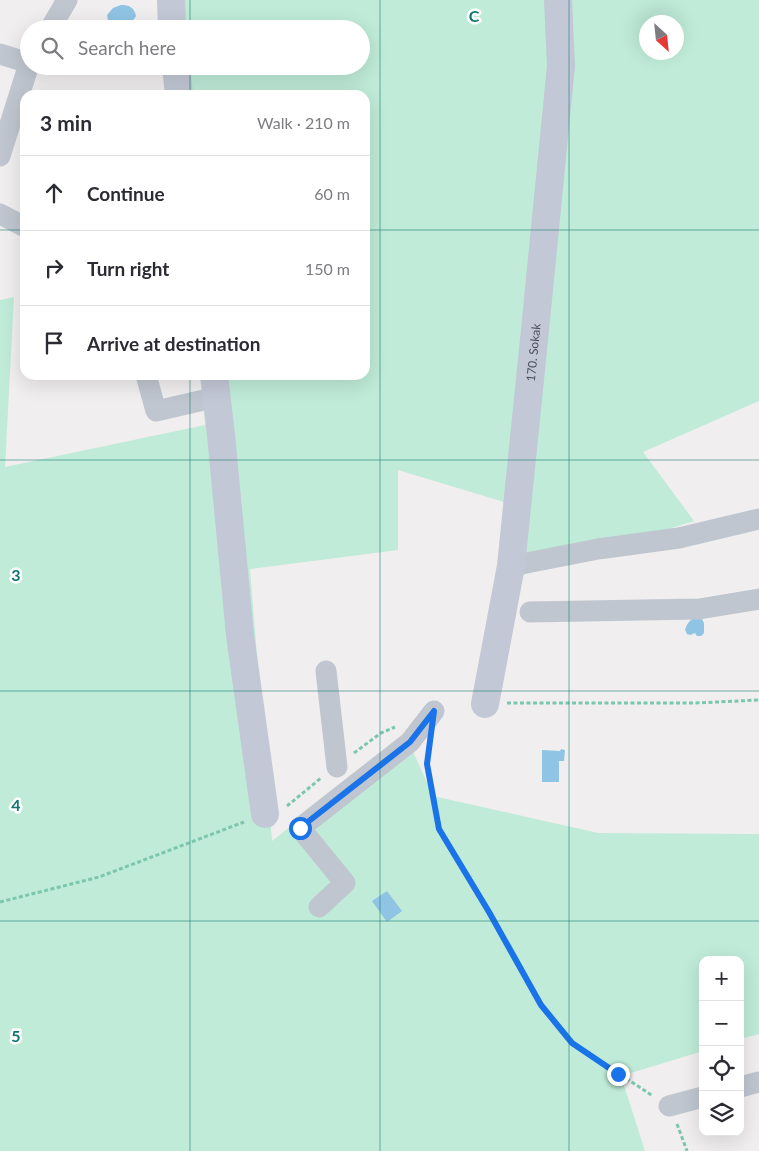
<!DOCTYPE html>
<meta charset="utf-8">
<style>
body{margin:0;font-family:Lato,sans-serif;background:#f7f7f7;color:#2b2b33}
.controls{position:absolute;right:15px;bottom:15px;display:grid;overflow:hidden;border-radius:10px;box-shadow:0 5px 20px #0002}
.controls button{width:45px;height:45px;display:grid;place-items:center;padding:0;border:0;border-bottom:1px solid #e1e1e2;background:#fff;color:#2b2b33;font:25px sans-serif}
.compass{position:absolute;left:639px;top:15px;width:45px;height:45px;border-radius:50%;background:#fff;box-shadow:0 5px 20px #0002;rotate:153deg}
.stop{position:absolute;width:15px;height:15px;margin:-11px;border:4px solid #1a73e8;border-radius:50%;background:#fff}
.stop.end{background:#1a73e8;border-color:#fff;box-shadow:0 1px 5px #0008}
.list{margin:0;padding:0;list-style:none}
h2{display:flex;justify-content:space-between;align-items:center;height:65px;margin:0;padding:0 20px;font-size:21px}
h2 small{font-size:16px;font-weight:400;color:#7c7c81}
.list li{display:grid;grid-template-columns:32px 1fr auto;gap:15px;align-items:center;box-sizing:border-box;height:75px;padding:0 20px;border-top:1px solid #e1e1e2}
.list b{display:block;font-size:19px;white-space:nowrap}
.list em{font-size:16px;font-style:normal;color:#7c7c81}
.icon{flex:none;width:28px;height:28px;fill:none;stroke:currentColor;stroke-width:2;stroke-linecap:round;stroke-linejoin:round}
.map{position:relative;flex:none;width:759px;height:1151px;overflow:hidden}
.search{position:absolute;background:#fff;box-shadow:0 5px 20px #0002;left:20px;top:20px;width:350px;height:55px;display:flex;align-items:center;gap:12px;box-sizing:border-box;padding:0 18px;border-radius:28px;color:#7c7c81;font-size:19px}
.panel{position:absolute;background:#fff;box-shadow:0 5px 20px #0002;left:20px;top:90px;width:350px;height:290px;border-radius:15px}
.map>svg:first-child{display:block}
.green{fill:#bfebd8;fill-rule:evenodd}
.water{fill:#90c4e5}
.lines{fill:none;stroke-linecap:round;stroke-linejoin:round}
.path{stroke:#7ac6ae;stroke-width:3;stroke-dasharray:4 2.5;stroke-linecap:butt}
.street{stroke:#bfc6cf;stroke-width:21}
.secondary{stroke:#c2c8d5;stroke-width:28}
.route{stroke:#1a73e8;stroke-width:6}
.grid{fill:none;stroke:#0f766e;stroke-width:1;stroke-opacity:0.55}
.labels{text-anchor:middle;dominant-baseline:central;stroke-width:5;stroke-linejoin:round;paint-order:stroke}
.street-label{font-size:12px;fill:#474e5a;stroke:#fff}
.grid-label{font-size:16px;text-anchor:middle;font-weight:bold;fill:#0f766e;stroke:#fff;stroke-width:5;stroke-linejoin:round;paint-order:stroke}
</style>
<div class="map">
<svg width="759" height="1151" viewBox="0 0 759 1151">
<rect width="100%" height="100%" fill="#f0eeee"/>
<!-- green -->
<path class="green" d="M171,0H759V401L643,452L694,521L523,575L504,502L398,470V550L250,569L272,841L406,736L433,796L598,833L759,834V1034L740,1039V960H703V1051L621,1076L645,1151H0V300L14,297L5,467L205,425L202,375H365V95H179L176,66H361V29H173ZM646,22H676V52H646Z"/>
<!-- water -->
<path class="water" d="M121,5C129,5 134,7 136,16C132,24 127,21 120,23C117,24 115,25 112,26L108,21L107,15L113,8Z
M701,617L704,623V633L701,636H697L695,633L690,635L687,634L685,630C688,621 691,618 701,617Z
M561,749L565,750L564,761H559V782H542V750L560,751Z
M387,891L402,911L387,922L372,901Z"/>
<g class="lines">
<!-- path -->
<path class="path" d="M507,703H696L759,700
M429,751L427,764L439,829L489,912L541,1005L572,1043L653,1096
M354,753L381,733L395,727
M287,806L321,778
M0,902L99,877L244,822
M677,1124L687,1151"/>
<!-- street -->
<path class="street" d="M50,29L67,0
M0,54L29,63
M0,156L29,64
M0,214L25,227
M146,375L156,411L217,397
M511,566L598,549L679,538L759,519
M530,612L699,609L759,599
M326,671L337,767
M319,907L345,883L300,828L410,742L434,711
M740,1087L759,1082
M669,1106L703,1097"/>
<!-- secondary -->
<g class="secondary">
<path d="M171,0L172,29"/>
<path d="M176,66L179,95"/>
<path d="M214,375L221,435L240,635L265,814"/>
<path id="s1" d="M485,704L511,566L534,340L561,66L558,0"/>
</g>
</g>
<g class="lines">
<!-- route -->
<path class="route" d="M300,828L410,742L434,711L427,764L439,829L489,912L541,1005L572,1043L618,1074"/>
</g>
<!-- grid -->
<path class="grid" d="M190,0V29M380,0V1151M569,0V1151M190,66V95M0,230H25M365,230H759M190,375V1151M0,460H759M0,691H759M0,921H759"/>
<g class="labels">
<!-- street labels -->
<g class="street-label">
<text stroke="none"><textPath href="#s1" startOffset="355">170. Sokak</textPath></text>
</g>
</g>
<g class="grid-label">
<text x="474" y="22">C</text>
<text x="16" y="581">3</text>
<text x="16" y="811">4</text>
<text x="16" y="1042">5</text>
</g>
</svg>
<div class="controls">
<button>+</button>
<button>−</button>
<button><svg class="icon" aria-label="locate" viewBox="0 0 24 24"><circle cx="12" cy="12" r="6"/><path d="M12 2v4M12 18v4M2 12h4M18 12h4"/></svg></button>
<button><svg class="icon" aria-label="layers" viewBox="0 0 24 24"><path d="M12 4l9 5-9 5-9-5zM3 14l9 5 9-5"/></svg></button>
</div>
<svg class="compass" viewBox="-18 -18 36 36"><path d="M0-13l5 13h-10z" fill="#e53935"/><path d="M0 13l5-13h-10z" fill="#7c7c81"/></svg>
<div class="stop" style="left:300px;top:828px"></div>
<div class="stop end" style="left:618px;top:1074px"></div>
<div class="search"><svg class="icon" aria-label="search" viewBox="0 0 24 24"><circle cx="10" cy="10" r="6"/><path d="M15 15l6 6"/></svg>Search here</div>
<section class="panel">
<h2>3 min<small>Walk · 210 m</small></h2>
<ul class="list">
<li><svg class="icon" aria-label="ahead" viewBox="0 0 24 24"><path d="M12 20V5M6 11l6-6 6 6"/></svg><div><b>Continue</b></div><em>60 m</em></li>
<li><svg class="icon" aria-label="right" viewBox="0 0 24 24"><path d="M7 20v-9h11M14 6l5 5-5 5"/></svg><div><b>Turn right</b></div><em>150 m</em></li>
<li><svg class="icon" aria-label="arrive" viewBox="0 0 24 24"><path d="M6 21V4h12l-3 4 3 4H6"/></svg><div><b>Arrive at destination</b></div></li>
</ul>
</section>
</div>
